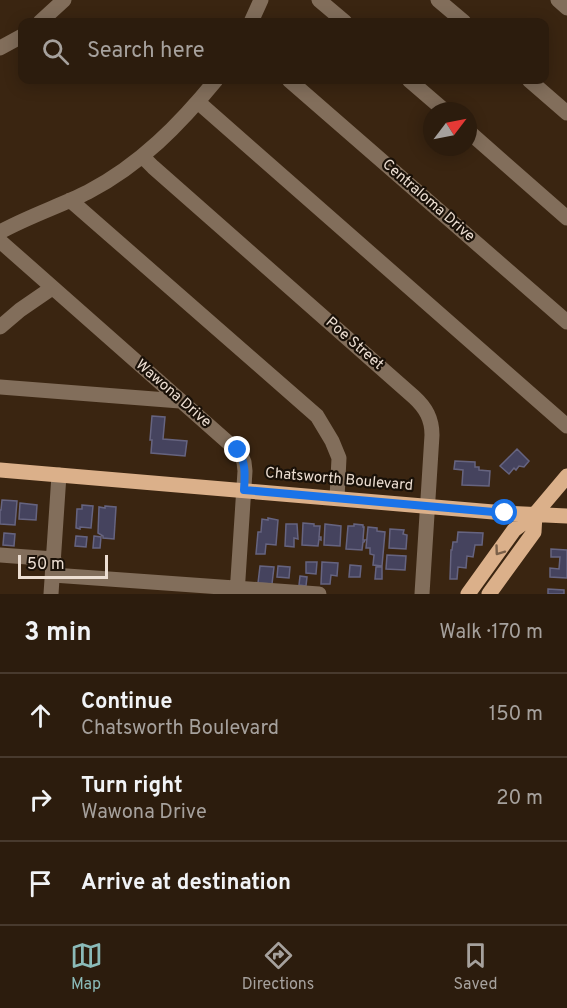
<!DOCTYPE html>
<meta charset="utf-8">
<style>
body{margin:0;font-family:Overpass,sans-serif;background:#38291b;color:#f1f3f6}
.compass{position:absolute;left:423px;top:102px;width:54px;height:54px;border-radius:50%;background:#2c1c0d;box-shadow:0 3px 15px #0003;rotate:58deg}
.scale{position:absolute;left:18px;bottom:15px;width:90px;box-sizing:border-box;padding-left:6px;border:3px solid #ecded2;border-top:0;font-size:16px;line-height:21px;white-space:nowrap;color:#ecded2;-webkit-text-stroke:4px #1a1108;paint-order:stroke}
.stop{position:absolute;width:18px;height:18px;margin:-14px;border:4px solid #1a73e8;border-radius:50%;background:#fff}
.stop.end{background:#1a73e8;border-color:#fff;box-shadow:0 2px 6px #0008}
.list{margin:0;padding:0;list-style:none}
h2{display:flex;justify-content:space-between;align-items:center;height:78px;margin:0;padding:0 24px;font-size:26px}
h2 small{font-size:20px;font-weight:400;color:#a6a19d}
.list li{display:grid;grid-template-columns:39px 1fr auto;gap:18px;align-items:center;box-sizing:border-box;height:84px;padding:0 24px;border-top:2px solid #483a2e}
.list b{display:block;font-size:22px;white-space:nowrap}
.list p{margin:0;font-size:20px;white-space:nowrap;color:#a6a19d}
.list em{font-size:20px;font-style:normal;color:#a6a19d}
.icon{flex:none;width:33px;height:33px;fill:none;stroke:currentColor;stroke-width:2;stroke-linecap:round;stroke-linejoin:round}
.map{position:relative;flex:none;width:567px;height:594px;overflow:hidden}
.search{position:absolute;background:#2c1c0d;box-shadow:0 3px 15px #0003;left:18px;right:18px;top:18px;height:66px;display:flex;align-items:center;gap:15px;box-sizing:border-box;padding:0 21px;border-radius:12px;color:#a6a19d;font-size:22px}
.sheet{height:330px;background:#2c1c0d}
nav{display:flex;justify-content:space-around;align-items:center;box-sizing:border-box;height:84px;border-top:2px solid #483a2e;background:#2c1c0d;font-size:16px;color:#a6a19d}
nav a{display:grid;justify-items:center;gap:3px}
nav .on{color:#8bbbb9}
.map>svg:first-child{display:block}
.building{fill:#45435e;stroke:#666480;stroke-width:1.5}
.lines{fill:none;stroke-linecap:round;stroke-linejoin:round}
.minor{stroke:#826e5b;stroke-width:15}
.major{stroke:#dbb08a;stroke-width:15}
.oneway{stroke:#7a6049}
.route{stroke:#1a73e8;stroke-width:8}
.labels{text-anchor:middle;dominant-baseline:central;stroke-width:4.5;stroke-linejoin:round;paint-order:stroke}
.street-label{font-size:15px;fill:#ecded2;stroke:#1a1108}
</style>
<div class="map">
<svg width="567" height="594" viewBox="0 0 567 594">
<rect width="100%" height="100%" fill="#3a2511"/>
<!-- building -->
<path class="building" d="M152,416L165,417L163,439L187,441L185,456L151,453L152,440H150Z
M517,449L529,461L524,467L519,466L516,470L514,468L509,474L500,466Z
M455,461L475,462V467H479V470L490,471L489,486L462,485L463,470L454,469Z
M2,500L17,501L15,525L0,524V510H1Z
M20,503L37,505L36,520L19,519Z
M82,505L93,506L91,528L80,527V529L76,528L77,509H82Z
M105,506L116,507L114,539L103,538V536L98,533L99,507L105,508Z
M268,518L278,520L276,545L266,544L265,554H256L258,532H261L262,519L268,520Z
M303,523L314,524V526H320L319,537H321V540L319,539L318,546L302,545Z
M286,524H297L298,539L294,538V547L285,546Z
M325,524L341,526L340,546L324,545Z
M354,524L363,525V527H364L363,540H365L364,542H363L362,550L346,549L348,526H354Z
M368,527L377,528V531L385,532L382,566L373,565L374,555L370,554V548H366Z
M390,529L404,530L403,534L407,535L406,549L389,548Z
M458,532L483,533L482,545H475L473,557L467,556L466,568L458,567L457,579H450L451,550H452L453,542H457Z
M4,533L15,534L14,546L3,545Z
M76,536L87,537L86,547L75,546Z
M94,536L101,537L100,548H93Z
M551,549L567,550V578L550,577V568L559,569L560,557H551Z
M387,555L406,556L405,570L386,569Z
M306,562H317L316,574L306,573Z
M322,562L338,563L337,576L331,575L330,584H321Z
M350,565L361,566L360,577H349Z
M260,566L274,567L272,584L258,583Z
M278,566L290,567L289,578L277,577Z
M376,567H382V579H375Z
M300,576L307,577L306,586L299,585Z
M548,589L564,590V594H548Z"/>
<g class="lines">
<!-- minor -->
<path class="minor" d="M319,0L345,22
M438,0L464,22
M558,0L567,8
M40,22L64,0
M251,22L261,0
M0,48L22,36
M289,80L567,322
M409,80L445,111
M529,80L567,113
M198,102L567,426
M468,131L567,218
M143,157L153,167L414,397C426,408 432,419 432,435L422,594
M70,200L317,416L332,441L339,458L337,498
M0,232C29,216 60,206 88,192C140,165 180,124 216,80
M0,241L240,453L244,462L245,471L237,594
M0,327L20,310L52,288
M0,387L180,401
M0,555L54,559
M53,575L319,594
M51,594L59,475"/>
<!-- major -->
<path class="major" d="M0,470L505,513L567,516
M468,594L514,530L535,514L567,476
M489,594L534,532L535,514"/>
</g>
<!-- one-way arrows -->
<defs><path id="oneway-chevron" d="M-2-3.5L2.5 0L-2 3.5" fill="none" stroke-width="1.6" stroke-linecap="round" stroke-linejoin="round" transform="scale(1.5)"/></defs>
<use class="oneway" href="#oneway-chevron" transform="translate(499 551) rotate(126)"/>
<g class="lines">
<!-- route -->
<path class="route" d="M238,450C246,463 245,475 244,490L505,513"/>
</g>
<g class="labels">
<!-- street labels -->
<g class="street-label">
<text transform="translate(428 201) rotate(41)">Centraloma Drive</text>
<text transform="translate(354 344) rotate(41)">Poe Street</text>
<text transform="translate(173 394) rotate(41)">Wawona Drive</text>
<text transform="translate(339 480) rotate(5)">Chatsworth Boulevard</text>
</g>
</g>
</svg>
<svg class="compass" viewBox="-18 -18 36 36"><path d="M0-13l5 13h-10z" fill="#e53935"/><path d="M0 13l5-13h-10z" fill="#a6a19d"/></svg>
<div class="scale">50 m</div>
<div class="stop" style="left:505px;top:513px"></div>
<div class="stop end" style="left:238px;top:450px"></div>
<div class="search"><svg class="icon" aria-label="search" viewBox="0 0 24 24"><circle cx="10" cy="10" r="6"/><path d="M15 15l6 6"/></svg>Search here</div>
</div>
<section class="sheet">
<h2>3 min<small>Walk · 170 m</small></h2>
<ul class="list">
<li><svg class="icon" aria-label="ahead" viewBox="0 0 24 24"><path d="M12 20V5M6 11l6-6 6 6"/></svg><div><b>Continue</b><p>Chatsworth Boulevard</p></div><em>150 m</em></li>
<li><svg class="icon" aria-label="right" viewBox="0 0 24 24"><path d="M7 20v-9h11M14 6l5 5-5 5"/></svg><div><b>Turn right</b><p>Wawona Drive</p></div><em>20 m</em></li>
<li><svg class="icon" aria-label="arrive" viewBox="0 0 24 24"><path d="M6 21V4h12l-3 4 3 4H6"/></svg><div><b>Arrive at destination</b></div></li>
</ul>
</section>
<nav>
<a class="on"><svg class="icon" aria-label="map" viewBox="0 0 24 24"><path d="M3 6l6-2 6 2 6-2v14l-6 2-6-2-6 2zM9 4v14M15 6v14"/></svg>Map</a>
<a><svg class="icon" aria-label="directions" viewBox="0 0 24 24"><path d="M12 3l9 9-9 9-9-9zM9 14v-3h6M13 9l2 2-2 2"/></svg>Directions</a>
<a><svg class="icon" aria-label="saved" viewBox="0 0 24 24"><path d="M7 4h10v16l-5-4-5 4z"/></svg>Saved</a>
</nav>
